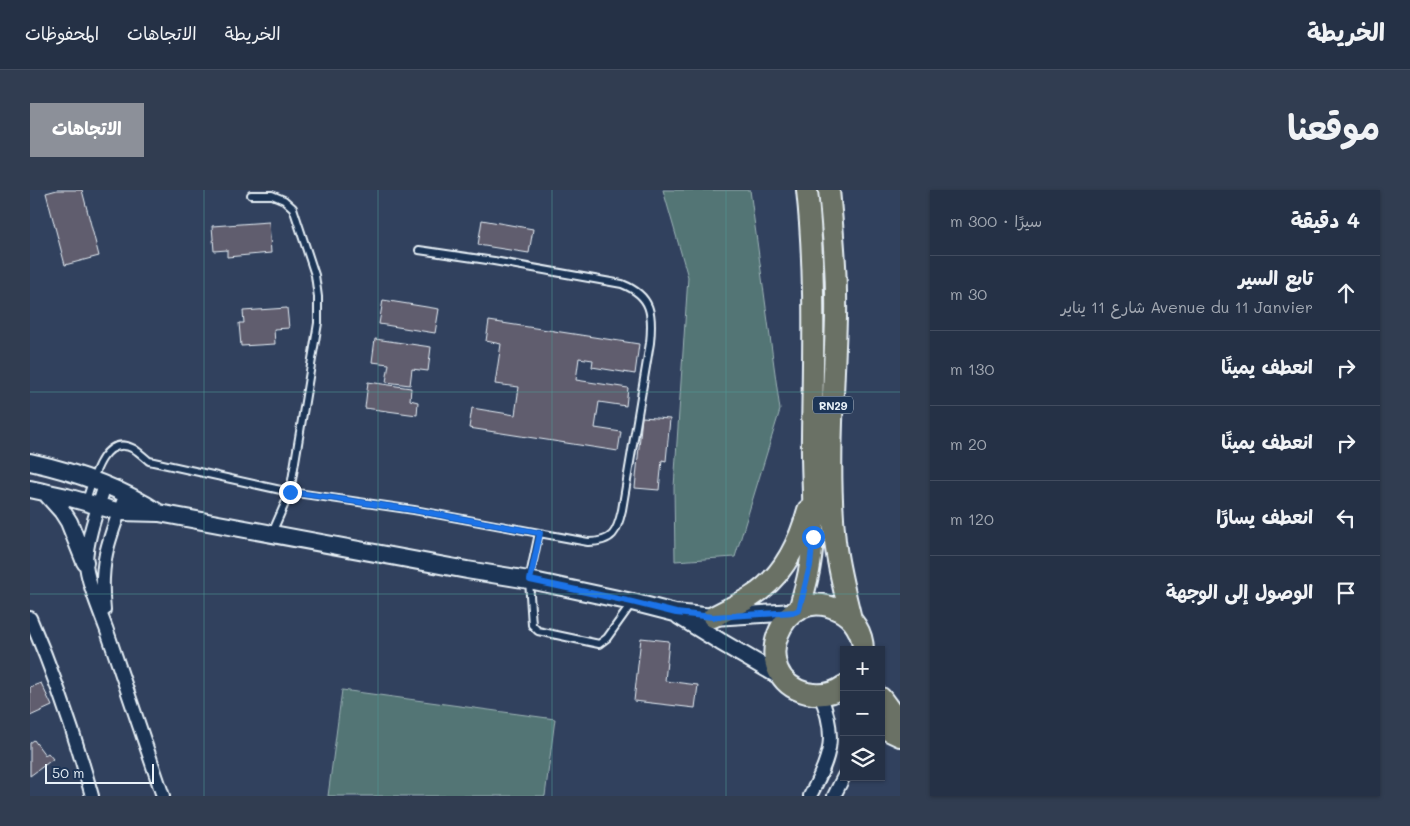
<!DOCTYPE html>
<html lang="ar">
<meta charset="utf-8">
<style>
body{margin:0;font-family:Mali,"Playpen Sans Arabic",sans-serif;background:#313d51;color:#f1f3f6;direction:rtl}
.controls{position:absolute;right:15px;bottom:15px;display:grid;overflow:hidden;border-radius:0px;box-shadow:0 1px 4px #0004}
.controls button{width:45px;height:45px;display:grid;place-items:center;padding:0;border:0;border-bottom:1px solid #424c5f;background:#253146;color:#f1f3f6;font:25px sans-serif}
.scale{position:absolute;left:15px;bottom:12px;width:109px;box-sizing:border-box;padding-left:5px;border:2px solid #e8f1f8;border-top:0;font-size:14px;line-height:18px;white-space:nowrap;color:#e8f1f8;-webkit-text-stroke:4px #1d3557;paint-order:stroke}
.stop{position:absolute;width:15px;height:15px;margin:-11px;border:4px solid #1a73e8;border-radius:50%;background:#fff}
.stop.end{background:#1a73e8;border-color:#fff;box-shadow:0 1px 5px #0008}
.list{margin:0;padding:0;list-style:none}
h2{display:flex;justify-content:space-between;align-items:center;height:65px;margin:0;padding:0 20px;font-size:21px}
h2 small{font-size:16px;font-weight:400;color:#a3a9b3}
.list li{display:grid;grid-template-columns:32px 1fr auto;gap:15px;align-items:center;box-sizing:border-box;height:75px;padding:0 20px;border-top:1px solid #424c5f}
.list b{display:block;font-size:19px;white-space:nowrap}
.list p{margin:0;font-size:16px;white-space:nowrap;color:#a3a9b3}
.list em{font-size:16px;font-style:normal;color:#a3a9b3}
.icon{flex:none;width:28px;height:28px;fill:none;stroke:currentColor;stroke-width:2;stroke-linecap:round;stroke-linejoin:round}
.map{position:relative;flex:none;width:870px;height:606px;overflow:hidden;direction:ltr;border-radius:0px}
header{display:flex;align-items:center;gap:30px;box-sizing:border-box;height:70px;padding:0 25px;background:#253146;border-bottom:1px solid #424c5f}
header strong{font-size:24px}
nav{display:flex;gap:28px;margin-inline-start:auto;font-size:18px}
.intro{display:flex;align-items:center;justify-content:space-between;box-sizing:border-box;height:120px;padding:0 30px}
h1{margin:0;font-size:35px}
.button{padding:12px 22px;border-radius:0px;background:#8c9099;color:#fff;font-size:18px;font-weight:700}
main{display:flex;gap:30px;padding:0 30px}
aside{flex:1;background:#253146;border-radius:0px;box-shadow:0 1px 4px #0004}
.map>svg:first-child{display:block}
.green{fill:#527575;stroke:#9db3b6}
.building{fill:#615d6e;stroke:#e8f1f8}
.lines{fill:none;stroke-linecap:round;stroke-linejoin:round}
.service-casing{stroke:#e8f1f8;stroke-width:10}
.minor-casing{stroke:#e8f1f8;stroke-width:16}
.tertiary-casing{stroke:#e8f1f8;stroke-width:20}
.primary-casing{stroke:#e8f1f8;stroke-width:24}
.service{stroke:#1d3557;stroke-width:6}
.minor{stroke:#1d3557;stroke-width:12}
.tertiary{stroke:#1d3557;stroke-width:16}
.primary{stroke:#6b7165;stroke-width:20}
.route{stroke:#1a73e8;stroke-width:6}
.grid{fill:none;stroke:#509b97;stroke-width:1;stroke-opacity:0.55}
.labels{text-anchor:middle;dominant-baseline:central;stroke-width:4.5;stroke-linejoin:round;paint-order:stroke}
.shield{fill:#1d3557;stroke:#abb9c8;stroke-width:1}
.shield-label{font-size:11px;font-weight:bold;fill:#e8f1f8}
</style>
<header>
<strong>الخريطة</strong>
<nav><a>الخريطة</a><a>الاتجاهات</a><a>المحفوظات</a></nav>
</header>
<div class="intro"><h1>موقعنا</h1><a class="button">الاتجاهات</a></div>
<main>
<aside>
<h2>4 دقيقة<small>سيرًا · 300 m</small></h2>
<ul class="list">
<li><svg class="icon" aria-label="ahead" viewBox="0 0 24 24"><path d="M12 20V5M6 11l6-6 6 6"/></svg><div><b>تابع السير</b><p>Avenue du 11 Janvier شارع 11 يناير</p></div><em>30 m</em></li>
<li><svg class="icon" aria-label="right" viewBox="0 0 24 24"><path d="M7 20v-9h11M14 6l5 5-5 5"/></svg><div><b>انعطف يمينًا</b></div><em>130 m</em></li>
<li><svg class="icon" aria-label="right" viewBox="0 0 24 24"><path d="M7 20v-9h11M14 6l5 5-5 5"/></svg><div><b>انعطف يمينًا</b></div><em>20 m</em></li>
<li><svg class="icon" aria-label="left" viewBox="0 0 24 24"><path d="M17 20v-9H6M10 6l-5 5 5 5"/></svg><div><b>انعطف يسارًا</b></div><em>120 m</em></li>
<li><svg class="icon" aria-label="arrive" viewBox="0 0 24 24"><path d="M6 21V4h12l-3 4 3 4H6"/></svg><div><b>الوصول إلى الوجهة</b></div></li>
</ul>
</aside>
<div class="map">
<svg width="870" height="606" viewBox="0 0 870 606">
<rect width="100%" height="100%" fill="#31415e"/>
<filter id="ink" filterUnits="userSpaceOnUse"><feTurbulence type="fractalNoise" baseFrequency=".02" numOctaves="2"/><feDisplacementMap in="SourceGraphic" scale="10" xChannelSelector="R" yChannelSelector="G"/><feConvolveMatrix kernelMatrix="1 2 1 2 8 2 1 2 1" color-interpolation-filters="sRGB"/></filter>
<g filter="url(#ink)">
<!-- green -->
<path class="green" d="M633,0H720L750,220L705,367L645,371L644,297L658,87Z
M312,500L525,529L515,606H298Z"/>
<!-- building -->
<path class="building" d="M27,0H52L69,66L35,75L16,3Z
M452,30L503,39L499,63L448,55Z
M239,32L241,63L197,67V60L184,61L182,36Z
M353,110L409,119L405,143L349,134Z
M257,118L259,138L244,139L245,154L211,156L209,133H214L213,121Z
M459,131L609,154L605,184L562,177L563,170L549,168L546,190L598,198L596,216L569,212L565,238L591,242L588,261L439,238L442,218L485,225L489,197L465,194L471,154L456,151Z
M345,149L401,157L398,181L382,179L380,195L356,192L359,174L342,172Z
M338,192L381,198L380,210L388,212L387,225L335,218Z
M612,227L640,229L636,271L632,270L629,300L605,298Z
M611,448L639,451L635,491L668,495L665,518L604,511Z
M11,493L22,516L0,526V497Z
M4,550L15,565L18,563L23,569L0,586V553Z"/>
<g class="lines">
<defs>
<path id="service" d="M221,5H242L254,10L263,18L285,85L288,107V133L260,302L242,343
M56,311C62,292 73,242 104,259C109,262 114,267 119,271L260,302L384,320L558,352C583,352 587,342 592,320L620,153C623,124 622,106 592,94L464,71L389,60
M509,343L499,390L502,435L508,441L569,454L577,448L602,413"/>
<path id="minor" d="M75,295C68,318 57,347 56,371C55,386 70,422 76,438L133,606
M74,420C69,371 79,349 96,304
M0,428C25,486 45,545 62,606
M780,606C800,568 808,546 790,505
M804,606L814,586"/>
<path id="tertiary" d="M0,272C45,282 90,297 129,323
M0,299L37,307L90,322L129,323L437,380L499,390L602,412L645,423L683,427L765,422
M15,302L32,321L39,332L55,372
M649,426L691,452L753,488"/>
<path id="primary" d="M799,0C803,43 807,85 806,128C804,202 797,278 805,351C808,378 815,403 821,429
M769,420C773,405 778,390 780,375C787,333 781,289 782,246C783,164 786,82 777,0
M683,427C696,420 709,414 721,407C752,388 769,353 778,320
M814,496C803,504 790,506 777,503C715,487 751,391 808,420C823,427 833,443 833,460
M851,508L870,534
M851,537L870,546"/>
</defs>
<!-- service casing -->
<use href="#service" class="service-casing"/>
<!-- minor casing -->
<use href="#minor" class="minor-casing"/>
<!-- tertiary casing -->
<use href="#tertiary" class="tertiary-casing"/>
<!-- primary casing -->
<use href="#primary" class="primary-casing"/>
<!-- service -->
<use href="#service" class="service"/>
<!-- minor -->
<use href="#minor" class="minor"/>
<!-- tertiary -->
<use href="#tertiary" class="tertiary"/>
<!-- primary -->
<use href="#primary" class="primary"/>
</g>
</g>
<g class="lines" filter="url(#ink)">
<!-- route -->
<path class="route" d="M260,302L384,320L510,343L500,390L602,412L646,423L683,427L765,422L769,420L780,376L783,347"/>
</g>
<!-- grid -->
<path class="grid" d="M174,0V606M348,0V606M522,0V606M696,0V606M0,202H870M0,404H870"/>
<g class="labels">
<!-- shield labels -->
<rect class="shield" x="783" y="206.5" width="40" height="17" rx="4"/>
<g class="shield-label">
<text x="803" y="215">RN29</text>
</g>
</g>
</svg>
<div class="controls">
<button>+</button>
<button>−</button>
<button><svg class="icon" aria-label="layers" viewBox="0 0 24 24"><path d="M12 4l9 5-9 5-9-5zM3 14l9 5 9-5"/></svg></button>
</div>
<div class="scale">50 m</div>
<div class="stop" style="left:783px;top:347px"></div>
<div class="stop end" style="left:260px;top:302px"></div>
</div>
</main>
